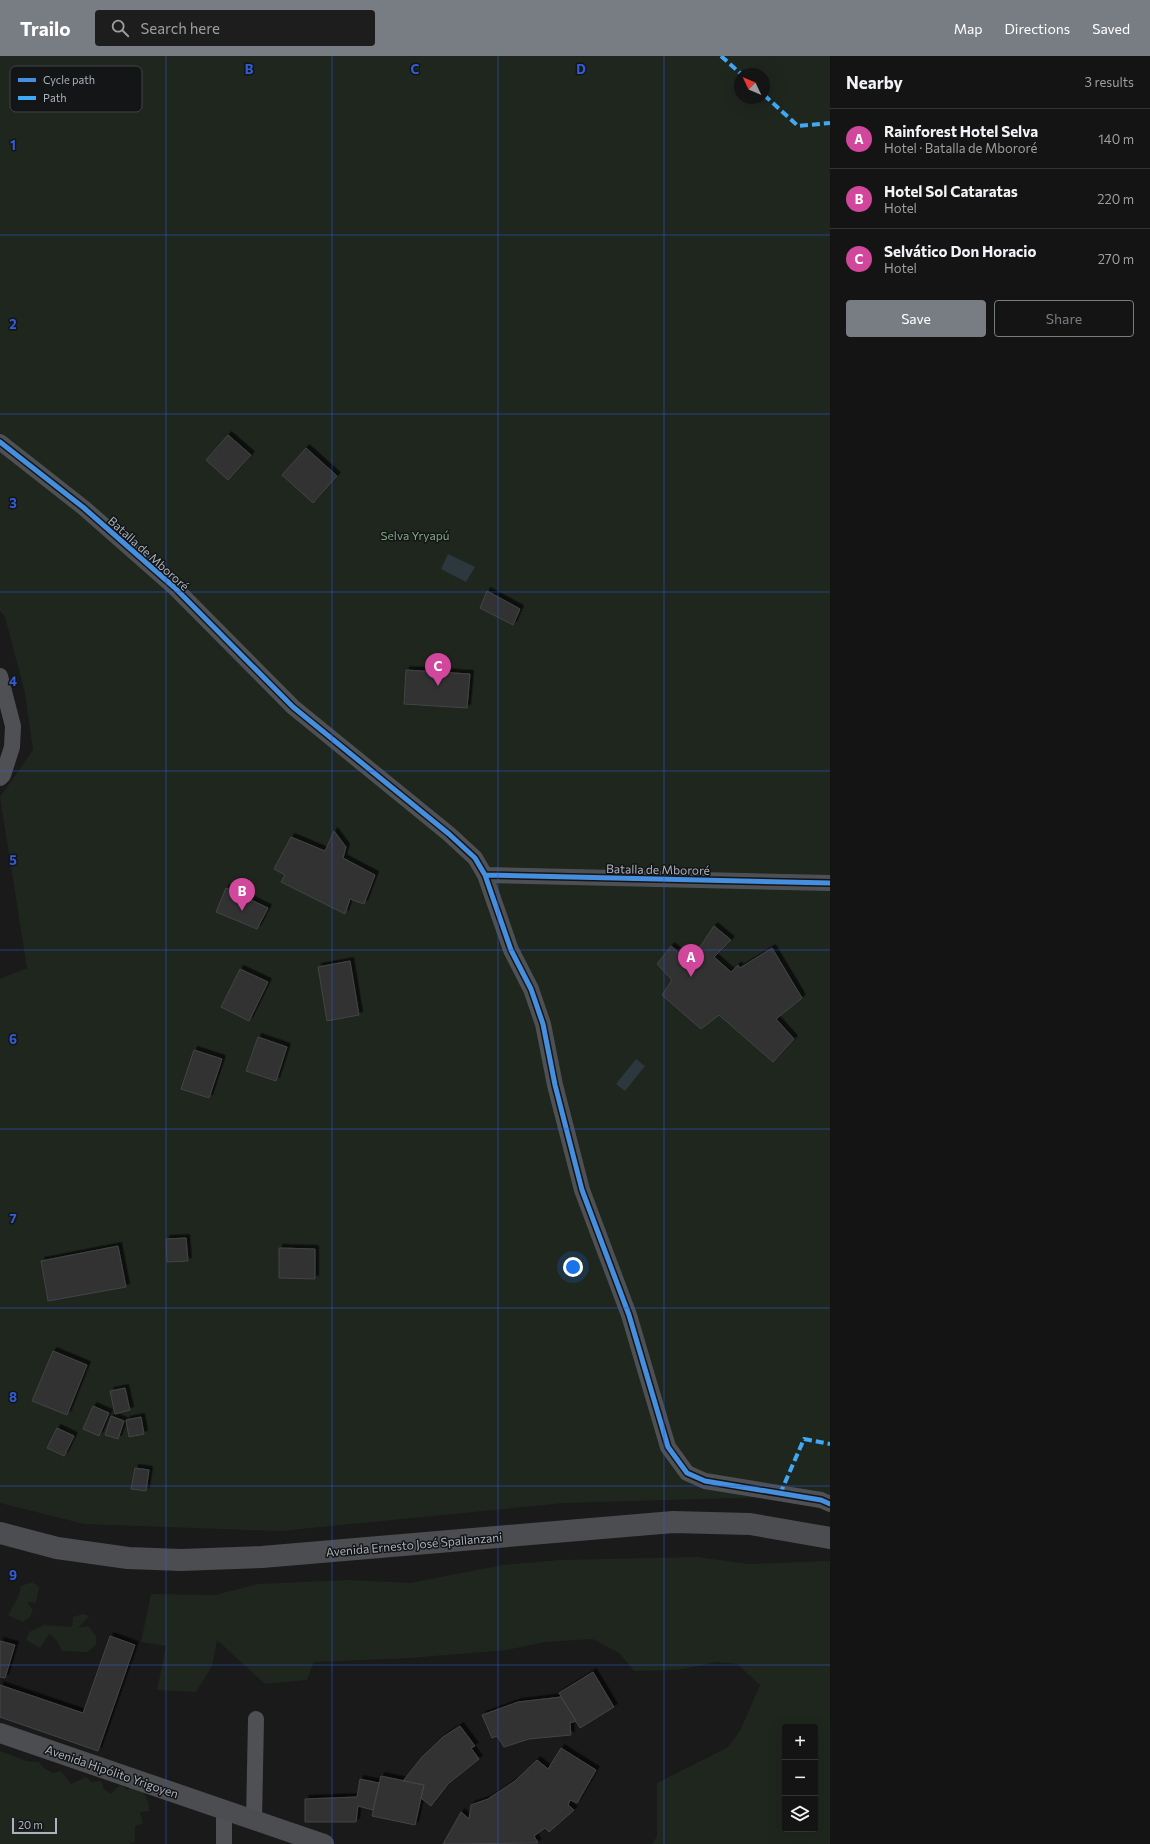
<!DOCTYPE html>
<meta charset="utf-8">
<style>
body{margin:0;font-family:Commissioner,sans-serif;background:#1d1d1d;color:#f1f3f6}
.controls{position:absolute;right:12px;bottom:12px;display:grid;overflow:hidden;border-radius:4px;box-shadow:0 4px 16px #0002}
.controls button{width:36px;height:36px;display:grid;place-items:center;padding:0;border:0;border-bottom:1px solid #333334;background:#141414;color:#f1f3f6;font:20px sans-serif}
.compass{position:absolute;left:734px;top:12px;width:36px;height:36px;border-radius:50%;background:#141414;box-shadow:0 4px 16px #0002;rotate:314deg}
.scale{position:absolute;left:12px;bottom:10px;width:45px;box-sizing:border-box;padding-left:4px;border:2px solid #abb2bd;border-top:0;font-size:11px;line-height:14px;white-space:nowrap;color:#abb2bd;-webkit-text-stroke:3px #141517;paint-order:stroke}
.you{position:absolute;left:573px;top:1211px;width:14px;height:14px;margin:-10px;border:3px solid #fff;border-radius:50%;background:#1a73e8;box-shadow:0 0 0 6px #1a73e833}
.badge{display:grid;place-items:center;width:26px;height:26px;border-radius:50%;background:#787d84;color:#fff;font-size:13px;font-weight:700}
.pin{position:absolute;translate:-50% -33px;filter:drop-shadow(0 1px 2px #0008)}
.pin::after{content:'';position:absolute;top:21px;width:14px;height:12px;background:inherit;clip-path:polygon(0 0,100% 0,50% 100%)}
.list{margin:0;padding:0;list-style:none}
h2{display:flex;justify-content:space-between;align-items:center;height:52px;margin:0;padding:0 16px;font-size:17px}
h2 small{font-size:13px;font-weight:400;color:#9d9ea0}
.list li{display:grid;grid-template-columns:26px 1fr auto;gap:12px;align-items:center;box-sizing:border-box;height:60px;padding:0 16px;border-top:1px solid #333334}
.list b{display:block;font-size:15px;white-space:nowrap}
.list p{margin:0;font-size:13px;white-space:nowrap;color:#9d9ea0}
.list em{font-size:13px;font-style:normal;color:#9d9ea0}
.actions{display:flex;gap:8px;padding:12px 16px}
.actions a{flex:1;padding:9px 0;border:1px solid #787d84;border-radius:4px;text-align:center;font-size:14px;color:#787d84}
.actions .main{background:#787d84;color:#fff}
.icon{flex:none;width:22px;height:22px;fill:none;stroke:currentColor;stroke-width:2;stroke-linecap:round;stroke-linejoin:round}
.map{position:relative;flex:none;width:830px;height:1788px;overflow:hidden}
header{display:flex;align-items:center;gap:24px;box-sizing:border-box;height:56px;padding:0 20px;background:#787d84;color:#fff}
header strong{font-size:19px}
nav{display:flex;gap:22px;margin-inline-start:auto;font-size:14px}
.search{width:280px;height:36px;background:#1d1d1d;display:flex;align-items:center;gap:10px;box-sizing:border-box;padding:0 14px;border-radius:4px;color:#9d9ea0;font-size:15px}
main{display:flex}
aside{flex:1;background:#141414}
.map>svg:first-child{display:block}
.green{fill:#1e261e;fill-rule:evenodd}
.water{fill:#2c383e}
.building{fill:#323233;stroke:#434447;filter:url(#shadow)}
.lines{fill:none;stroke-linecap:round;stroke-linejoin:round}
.minor{stroke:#4f5054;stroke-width:16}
.major{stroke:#4c4d50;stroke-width:20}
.highway{stroke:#4c4d51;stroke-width:22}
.quiet{stroke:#3fa9f5;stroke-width:4;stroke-dasharray:8 4;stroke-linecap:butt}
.cycleway-casing{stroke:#141517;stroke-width:8}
.cycleway{stroke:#468fdf;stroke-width:5}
.grid{fill:none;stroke:#325dd4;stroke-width:1;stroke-opacity:0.55}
.labels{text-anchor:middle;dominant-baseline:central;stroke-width:3;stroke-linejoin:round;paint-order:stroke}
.park-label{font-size:12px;fill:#81a980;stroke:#141517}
.street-label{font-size:12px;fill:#abb2bd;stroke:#141517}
.key{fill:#141517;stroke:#414449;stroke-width:1}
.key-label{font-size:11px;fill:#abb2bd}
.grid-label{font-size:13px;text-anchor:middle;font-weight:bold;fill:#325dd4;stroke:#141517;stroke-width:3;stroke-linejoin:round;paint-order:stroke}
</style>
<header>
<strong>Trailo</strong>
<div class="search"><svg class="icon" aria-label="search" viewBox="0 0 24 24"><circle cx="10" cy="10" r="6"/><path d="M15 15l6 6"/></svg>Search here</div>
<nav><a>Map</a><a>Directions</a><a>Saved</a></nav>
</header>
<main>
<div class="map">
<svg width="830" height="1788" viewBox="0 0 830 1788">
<defs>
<filter id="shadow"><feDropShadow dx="3.5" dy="-3.5" stdDeviation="0" flood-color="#0009"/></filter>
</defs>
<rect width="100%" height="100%" fill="#1a1a1b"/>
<!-- green -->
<path class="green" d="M0,0H830V1453L770,1441L565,1447L280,1475L84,1468L0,1447V923L27,912L0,741L33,694L25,637L5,561L0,555ZM740,18H764V42H740Z
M697,1501L749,1508L830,1505V1788H652L657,1780V1727L727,1692L740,1675L760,1629L737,1608L717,1606L677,1614L634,1615L619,1597L593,1583L545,1586L507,1594L410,1602L314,1606L307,1624L265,1628L217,1584L212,1610L196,1636L157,1634L166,1590L141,1586L151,1538L215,1539L258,1528L350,1524L410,1527L503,1509L559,1504ZM785,1671H815V1773H785Z
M32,1526L39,1531L36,1547L27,1546L33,1554L29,1562L23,1566L8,1559C14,1548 19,1542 21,1530Z
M83,1558L89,1560L78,1572L88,1570L96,1580V1589L87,1596L62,1595L57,1585L49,1578L40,1592L26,1584L29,1576L44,1569L72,1571L73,1561Z
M0,1695L27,1705L39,1706L44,1712L53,1717L61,1715L71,1728L86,1721L91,1726L101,1725L104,1733L111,1738L121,1728L127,1734L135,1729C145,1738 149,1741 149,1755L140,1756L143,1767L135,1770V1786L129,1788H0Z"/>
<!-- water -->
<path class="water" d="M448,498L475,511L466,526L441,513Z
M636,1003L645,1010L625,1035L616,1028Z"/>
<!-- building -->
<path class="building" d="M228,379L251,399L228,424L206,404Z
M306,392L337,420L313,447L282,419Z
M487,535L520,553L513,569L480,552Z
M406,614L470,618L467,652L404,648Z
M334,775L346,791L343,802L375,819L364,848L350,843L345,858L281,826L285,819L274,813L291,781L325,795Z
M226,832L268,852L257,873L216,856Z
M714,870L731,884L714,901L731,916L738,909L740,912L772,892L802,942L776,963L794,983L773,1006L719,959L701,973L662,939L672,924L657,908L671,890L690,906Z
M350,905L359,959L327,965L318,911Z
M240,913L268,926L249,965L221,951Z
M258,981L287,991L276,1025L246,1015Z
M194,994L222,1003L209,1042L181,1033Z
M186,1182L188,1205L167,1206L166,1183Z
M118,1190L126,1231L48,1245L41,1205Z
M279,1192L315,1193V1223L279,1222Z
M53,1295L87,1309L67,1359L32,1345Z
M125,1332L130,1354L115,1358L110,1335Z
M93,1350L109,1357L99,1380L83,1373Z
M111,1360L124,1365L118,1383L105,1379Z
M141,1361L144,1378L129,1381L126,1364Z
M57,1372L74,1380L64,1400L47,1392Z
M135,1412L149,1414L146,1435L131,1433Z
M110,1580L135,1589L98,1695L0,1661V1629L83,1657Z
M0,1585L15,1589L5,1622L0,1621Z
M593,1616L614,1651L580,1672L559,1637Z
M561,1641L576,1665L570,1667L571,1679L529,1683L504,1691L497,1680L492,1682L482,1659L518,1646Z
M460,1670L475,1690L471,1692L479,1703L449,1727L431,1750L421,1742L424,1729L403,1725L422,1701L443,1681Z
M561,1692L596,1714L577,1747L570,1744L568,1749L574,1754L549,1776L545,1772L534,1780L538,1787L443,1788L461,1756L469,1763L471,1749L488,1743L515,1725L537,1704L548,1713Z
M381,1720L424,1729L415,1769L372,1760Z
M360,1723L379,1727L373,1754L358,1750L356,1766H305V1743L357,1741Z"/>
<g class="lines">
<!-- minor -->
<path class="minor" d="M0,386L84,452L175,532L293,651L449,778L475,802L485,819L511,894L531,933L543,968L555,1029L582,1134L629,1259L668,1391L687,1417L705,1425L821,1444L830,1448
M0,620L13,670L12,691L3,719L0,722
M485,819L830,827
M224,1754V1788
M254,1764L256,1663"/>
<!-- major -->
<path class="major" d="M0,1677L324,1788"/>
<!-- highway -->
<path class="highway" d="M0,1477L57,1492L128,1502L181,1504L262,1501L673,1466L750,1468L830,1482"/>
<!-- quiet -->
<path class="quiet" d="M721,0L741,18
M764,39L798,70L830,67
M780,1438L804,1383L830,1388"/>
<defs>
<path id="cycleway" d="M0,386L84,452L175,532L293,651L449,778L475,802L485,819L511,894L531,933L543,968L555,1029L582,1134L629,1259L668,1391L687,1417L705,1425L821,1444L830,1448
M485,819L830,827"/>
</defs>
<!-- cycleway casing -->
<use href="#cycleway" class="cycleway-casing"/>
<!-- cycleway -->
<use href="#cycleway" class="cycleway"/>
</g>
<!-- grid -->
<path class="grid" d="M166,0V1788M332,0V1788M498,0V1788M664,0V1788M0,179H830M0,358H830M0,536H830M0,715H830M0,894H830M0,1073H830M0,1252H830M0,1430H830M0,1609H830"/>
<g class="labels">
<!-- park labels -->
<g class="park-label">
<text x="415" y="479">Selva Yryapú</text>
</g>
<!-- street labels -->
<g class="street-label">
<text transform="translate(149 497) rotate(42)">Batalla de Mbororé</text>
<text transform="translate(658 813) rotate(1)">Batalla de Mbororé</text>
<text transform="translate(414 1488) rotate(-5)">Avenida Ernesto José Spallanzani</text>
<text transform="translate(112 1715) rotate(19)">Avenida Hipólito Yrigoyen</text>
</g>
</g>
<!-- legend -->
<rect x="10" y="10" width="132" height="46" rx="6" class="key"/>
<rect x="18" y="22" width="18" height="4" fill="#468fdf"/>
<rect x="18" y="40" width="18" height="4" fill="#3fa9f5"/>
<g class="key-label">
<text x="43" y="28">Cycle path</text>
<text x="43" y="46">Path</text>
</g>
<g class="grid-label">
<text x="249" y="18">B</text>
<text x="415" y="18">C</text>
<text x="581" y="18">D</text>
<text x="13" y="94">1</text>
<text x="13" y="273">2</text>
<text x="13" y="452">3</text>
<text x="13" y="630">4</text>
<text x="13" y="809">5</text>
<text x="13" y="988">6</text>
<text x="13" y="1167">7</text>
<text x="13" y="1346">8</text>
<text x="13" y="1524">9</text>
</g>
</svg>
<div class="controls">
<button>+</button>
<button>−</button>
<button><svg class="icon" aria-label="layers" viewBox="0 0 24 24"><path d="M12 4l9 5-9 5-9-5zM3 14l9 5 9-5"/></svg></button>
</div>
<svg class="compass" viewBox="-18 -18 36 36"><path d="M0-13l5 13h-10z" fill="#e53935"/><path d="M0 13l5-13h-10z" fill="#9d9ea0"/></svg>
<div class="scale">20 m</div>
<div class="you"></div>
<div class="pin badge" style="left:691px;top:921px;background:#d1479c">A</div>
<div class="pin badge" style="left:242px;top:855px;background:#d1479c">B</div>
<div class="pin badge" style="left:438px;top:630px;background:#d1479c">C</div>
</div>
<aside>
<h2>Nearby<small>3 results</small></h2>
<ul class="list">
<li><span class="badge" style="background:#d1479c">A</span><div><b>Rainforest Hotel Selva</b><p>Hotel · Batalla de Mbororé</p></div><em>140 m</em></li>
<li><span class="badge" style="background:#d1479c">B</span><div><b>Hotel Sol Cataratas</b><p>Hotel</p></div><em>220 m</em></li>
<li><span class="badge" style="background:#d1479c">C</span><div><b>Selvático Don Horacio</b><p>Hotel</p></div><em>270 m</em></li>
</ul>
<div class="actions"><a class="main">Save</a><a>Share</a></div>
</aside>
</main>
